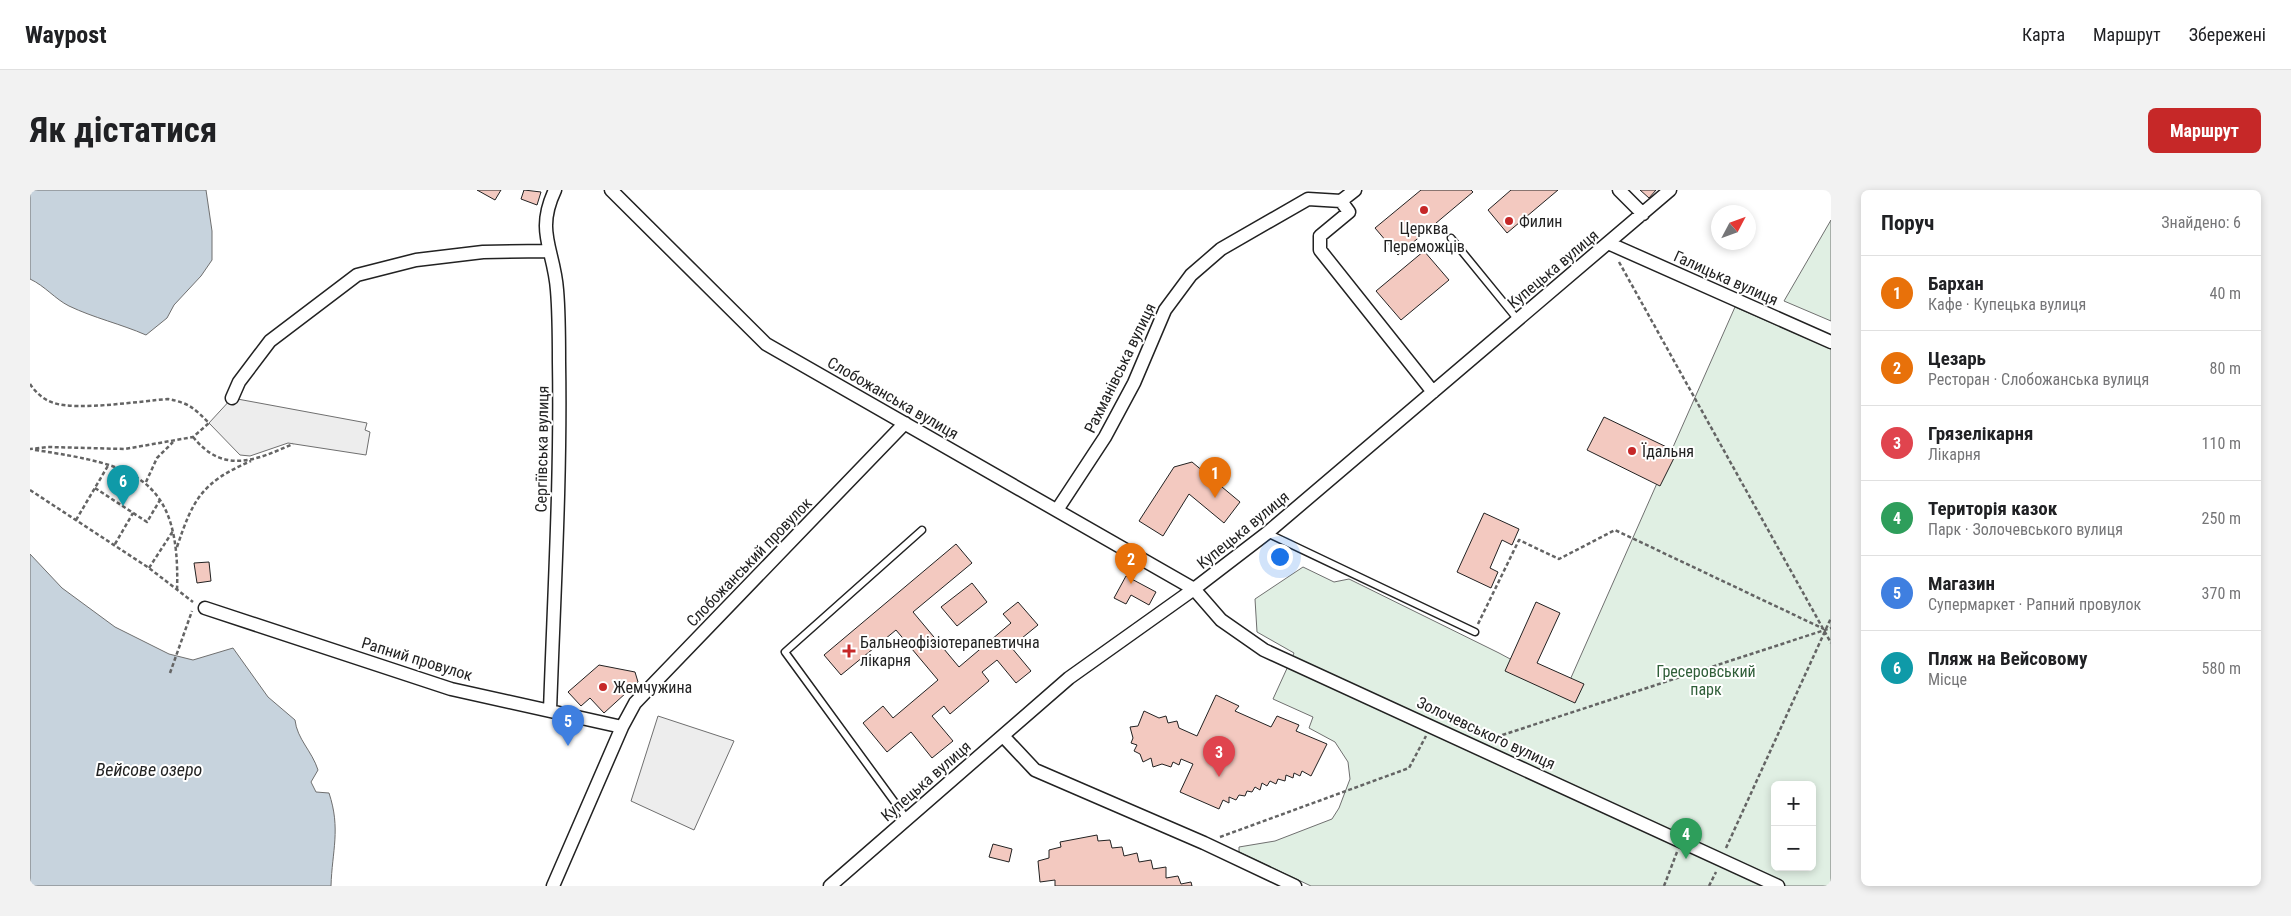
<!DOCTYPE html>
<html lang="uk">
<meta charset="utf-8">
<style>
body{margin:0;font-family:"Roboto Condensed",sans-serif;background:#f2f2f2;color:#202124}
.controls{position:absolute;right:15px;bottom:15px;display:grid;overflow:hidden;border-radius:8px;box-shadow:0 2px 8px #0003}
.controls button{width:45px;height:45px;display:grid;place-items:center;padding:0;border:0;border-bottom:1px solid #e0e0e0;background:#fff;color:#202124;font:25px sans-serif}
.compass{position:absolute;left:1681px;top:15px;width:45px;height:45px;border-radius:50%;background:#fff;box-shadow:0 2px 8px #0003;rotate:49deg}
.you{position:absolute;left:1249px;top:366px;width:18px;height:18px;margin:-12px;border:4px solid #fff;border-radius:50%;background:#1a73e8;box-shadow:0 0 0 8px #1a73e833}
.badge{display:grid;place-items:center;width:32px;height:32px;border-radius:50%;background:#c62828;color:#fff;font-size:16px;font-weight:700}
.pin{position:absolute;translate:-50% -41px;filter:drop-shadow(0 1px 2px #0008)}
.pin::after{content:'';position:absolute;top:26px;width:18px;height:15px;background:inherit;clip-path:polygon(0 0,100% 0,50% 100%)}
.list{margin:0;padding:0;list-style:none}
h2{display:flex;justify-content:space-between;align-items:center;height:65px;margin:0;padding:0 20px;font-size:21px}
h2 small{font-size:16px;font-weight:400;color:#757577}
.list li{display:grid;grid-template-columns:32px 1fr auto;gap:15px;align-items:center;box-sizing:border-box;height:75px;padding:0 20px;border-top:1px solid #e0e0e0}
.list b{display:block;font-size:19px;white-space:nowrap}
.list p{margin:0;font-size:16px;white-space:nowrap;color:#757577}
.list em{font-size:16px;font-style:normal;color:#757577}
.map{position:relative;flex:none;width:1801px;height:696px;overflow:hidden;border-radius:8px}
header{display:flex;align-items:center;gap:30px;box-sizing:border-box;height:70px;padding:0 25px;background:#fff;border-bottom:1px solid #e0e0e0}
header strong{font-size:24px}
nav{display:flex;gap:28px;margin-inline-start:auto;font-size:18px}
.intro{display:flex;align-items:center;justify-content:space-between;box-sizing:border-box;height:120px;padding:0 30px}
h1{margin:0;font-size:35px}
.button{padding:12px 22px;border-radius:8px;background:#c62828;color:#fff;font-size:18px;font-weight:700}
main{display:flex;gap:30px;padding:0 30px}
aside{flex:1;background:#fff;border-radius:8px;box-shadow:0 2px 8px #0003}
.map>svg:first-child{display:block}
.green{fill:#e0efe3;stroke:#6f6f6f;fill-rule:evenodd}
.parking{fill:#ededed;stroke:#6f6f6f}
.water{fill:#c7d3dd;stroke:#6f6f6f}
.building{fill:#f3c9c0;stroke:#222}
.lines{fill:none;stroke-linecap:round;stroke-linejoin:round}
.lane-casing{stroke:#222;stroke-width:9}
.street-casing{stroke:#222;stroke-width:15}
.path{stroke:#646464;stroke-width:2.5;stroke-dasharray:4 2.5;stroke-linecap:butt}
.lane{stroke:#fff;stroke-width:6}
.street{stroke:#fff;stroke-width:12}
.poi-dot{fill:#c62828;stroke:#fff;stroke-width:2}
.labels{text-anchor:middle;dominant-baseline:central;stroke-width:4;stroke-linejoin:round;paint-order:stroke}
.poi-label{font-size:16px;fill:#222;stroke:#fff;text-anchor:start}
.street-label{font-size:16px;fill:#222;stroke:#fff}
.park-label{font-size:16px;fill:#2f5e38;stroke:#fff}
.water-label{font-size:18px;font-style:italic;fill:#222;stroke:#fff}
</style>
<header>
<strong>Waypost</strong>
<nav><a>Карта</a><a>Маршрут</a><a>Збережені</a></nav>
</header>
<div class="intro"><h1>Як дістатися</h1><a class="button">Маршрут</a></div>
<main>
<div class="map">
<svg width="1801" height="696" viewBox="0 0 1801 696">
<rect width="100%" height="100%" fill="#fff"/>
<!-- green -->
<path class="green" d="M1801,30V131L1754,111Z
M1705,117L1801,159V696H1281L1209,662V657L1245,651L1302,629L1309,618L1320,589L1318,572L1305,552L1279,538L1283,527L1243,509L1264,463L1227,442L1225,409L1273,377L1304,392L1319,389L1469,463L1536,499ZM1745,595H1782V677H1745Z"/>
<!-- parking -->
<path class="parking" d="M202,208L337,233L335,240L340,242L336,265L258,253L220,266L210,265L179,233Z
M628,526L704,551L664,640L601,611Z"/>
<!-- water -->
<path class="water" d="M0,0H176L182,41V70L171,86L144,115L137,128L116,145C91,134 64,128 39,116C25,109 15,96 0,89Z
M0,364L32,398L85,437L139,464L163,470L203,458L238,507L265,530C267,549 282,561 288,580L281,592L286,602L299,603C311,639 302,661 301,696H0Z"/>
<!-- building -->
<path class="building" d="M447,0H471L465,10Z
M494,0L511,2L507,15L491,9Z
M1391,0H1441L1443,2L1368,65L1345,38Z
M1481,0H1528L1477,43L1458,20Z
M1610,0H1626L1619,8Z
M1394,61L1419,90L1371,130L1346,101Z
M1574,227L1647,262L1630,296L1557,260Z
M1162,272L1210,312L1194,333L1159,304L1133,346L1109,331L1144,277Z
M1454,323L1489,339L1482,355L1472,350L1460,378L1468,382L1461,398L1427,382Z
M926,354L942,373L883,422L929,477L981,433L973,424L988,412L1008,435L981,457L1001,481L986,493L967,470L952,482L959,491L920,524L914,516L902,526L923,551L902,568L881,542L857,562L833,533L853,516L863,528L908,490L866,440L811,485L794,465Z
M179,372L181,391L167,393L164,373Z
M1096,386L1126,402L1119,415L1101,405L1096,414L1084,408Z
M942,393L957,412L927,436L911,417Z
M1506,412L1530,423L1507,473L1554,494L1545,513L1475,481Z
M569,475L605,482L608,492L574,523L560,508L551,516L538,502Z
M1186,505L1209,516L1205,521L1241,537L1247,526L1269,535L1266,541L1297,554L1281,586L1272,581L1270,586L1264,583L1263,588L1256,585L1255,591L1248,589L1246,594L1240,591L1237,596L1232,593L1230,600L1225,597L1222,602L1217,601L1215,606L1209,605L1206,610L1199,607V613L1193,610L1189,619L1150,602L1163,574L1151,569L1149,575L1143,572L1141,577L1132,574L1123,577L1121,568L1113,572L1110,564L1104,561L1107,555L1101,553L1103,548L1100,537L1108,536L1114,521L1129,528L1136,526L1138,533L1147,531L1149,538L1167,546Z
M1067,645L1068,651L1080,650L1082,658L1092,657L1094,666L1107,663L1109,672L1121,670L1123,679L1136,677V688L1148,686L1151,694L1161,692L1162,696H1025V690L1010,692L1008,671L1019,668V660L1031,657L1030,652Z
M963,654L982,659L979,672L959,667Z"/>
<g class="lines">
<defs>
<path id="lane" d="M1421,48L1488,130
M1237,343L1445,442
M877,629L755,462L892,340"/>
<path id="street" d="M581,0L736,154L1164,399L1191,430L1234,460L1748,696
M1589,0L1613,24
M1311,11L1319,22L1290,46V60L1403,202
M1578,53L1801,152
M202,208L209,192L240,151L327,85L386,70L453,62L518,61
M1027,320L1075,247L1104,193L1135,120L1161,85L1191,59L1278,9L1311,11L1325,0
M175,418L421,499L592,537
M520,521C524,405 531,288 529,172C529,148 529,123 527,100C524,59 505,42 525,0
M973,546L1005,580L1174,653L1265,696
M523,696L592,537L605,513L875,233
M800,696L1039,488L1164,399L1237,343L1640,0"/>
</defs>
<!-- lane casing -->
<use href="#lane" class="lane-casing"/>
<!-- street casing -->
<use href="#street" class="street-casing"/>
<!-- path -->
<path class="path" d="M1589,72L1801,453
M0,194C6,203 14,210 24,213C46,221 112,211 138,209C159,213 164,218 179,233L163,247L95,259L18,257L0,259
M163,247C194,285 226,270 263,254
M5,260C105,275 151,287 147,401
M116,292L127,268L143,252
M65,298L117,332L130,310
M0,300L119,378L163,412
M46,330L79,274
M85,354L103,323
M147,357C163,309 172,292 221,271
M119,378L143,341
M1448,434L1489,350L1529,369L1585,340L1794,439
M140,483L162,421
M1460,549L1801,438
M1190,647L1379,578L1396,546
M1696,658L1801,428
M1634,696L1647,662
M1679,696L1686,682"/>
<!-- lane -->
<use href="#lane" class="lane"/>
<!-- street -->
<use href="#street" class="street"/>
</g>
<!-- markers -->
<g class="poi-dot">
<circle cx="1394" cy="20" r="5"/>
<circle cx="1479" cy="31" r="5"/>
<circle cx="1602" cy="261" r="5"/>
<path d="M816.5 453.5h5v5h5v5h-5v5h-5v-5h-5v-5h5z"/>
<circle cx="573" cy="497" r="5"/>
</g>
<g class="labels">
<!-- poi labels -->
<g class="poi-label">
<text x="1489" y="31">Филин</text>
<text x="1394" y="38" text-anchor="middle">Церква<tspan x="1394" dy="18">Переможців</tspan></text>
<text x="1612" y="261">Їдальня</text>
<text x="830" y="452">Бальнеофізіотерапевтична<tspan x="830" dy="18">лікарня</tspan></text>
<text x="583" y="497">Жемчужина</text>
</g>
<!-- street labels -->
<g class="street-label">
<text transform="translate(1523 79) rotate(-40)">Купецька вулиця</text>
<text transform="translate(1696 88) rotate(24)">Галицька вулиця</text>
<text transform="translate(1090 178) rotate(-64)">Рахманівська вулиця</text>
<text transform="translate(863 208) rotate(30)">Слобожанська вулиця</text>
<text transform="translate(512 259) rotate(-89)">Сергіївська вулиця</text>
<text transform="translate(1213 340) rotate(-39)">Купецька вулиця</text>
<text transform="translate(719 372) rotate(-46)">Слобожанський провулок</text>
<text transform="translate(387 469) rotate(17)">Рапний провулок</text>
<text transform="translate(1456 543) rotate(25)">Золочевського вулиця</text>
<text transform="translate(896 591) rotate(-41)">Купецька вулиця</text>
</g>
<!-- park labels -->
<g class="park-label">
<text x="1676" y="481">Гресеровський<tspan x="1676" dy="18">парк</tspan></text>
</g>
<!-- water labels -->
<g class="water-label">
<text x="119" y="579">Вейсове озеро</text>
</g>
</g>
</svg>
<div class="controls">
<button>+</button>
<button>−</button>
</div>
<svg class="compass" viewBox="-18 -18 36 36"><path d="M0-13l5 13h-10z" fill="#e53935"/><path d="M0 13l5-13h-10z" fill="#757577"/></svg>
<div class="you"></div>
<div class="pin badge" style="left:1185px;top:308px;background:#e8710a">1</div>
<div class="pin badge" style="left:1101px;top:394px;background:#e8710a">2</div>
<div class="pin badge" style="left:1189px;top:587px;background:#e0444e">3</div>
<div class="pin badge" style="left:1656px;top:669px;background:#2e9e5b">4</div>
<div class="pin badge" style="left:538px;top:556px;background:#3f7fe0">5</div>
<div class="pin badge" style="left:93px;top:316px;background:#0f9aa8">6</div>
</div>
<aside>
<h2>Поруч<small>Знайдено: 6</small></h2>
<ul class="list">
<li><span class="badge" style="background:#e8710a">1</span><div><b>Бархан</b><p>Кафе · Купецька вулиця</p></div><em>40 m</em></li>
<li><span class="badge" style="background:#e8710a">2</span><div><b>Цезарь</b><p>Ресторан · Слобожанська вулиця</p></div><em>80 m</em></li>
<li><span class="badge" style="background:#e0444e">3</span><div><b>Грязелікарня</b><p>Лікарня</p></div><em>110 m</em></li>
<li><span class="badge" style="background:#2e9e5b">4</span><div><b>Територія казок</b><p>Парк · Золочевського вулиця</p></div><em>250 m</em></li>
<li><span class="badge" style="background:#3f7fe0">5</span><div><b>Магазин</b><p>Супермаркет · Рапний провулок</p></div><em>370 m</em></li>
<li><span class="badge" style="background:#0f9aa8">6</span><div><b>Пляж на Вейсовому</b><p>Місце</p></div><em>580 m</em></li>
</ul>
</aside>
</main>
